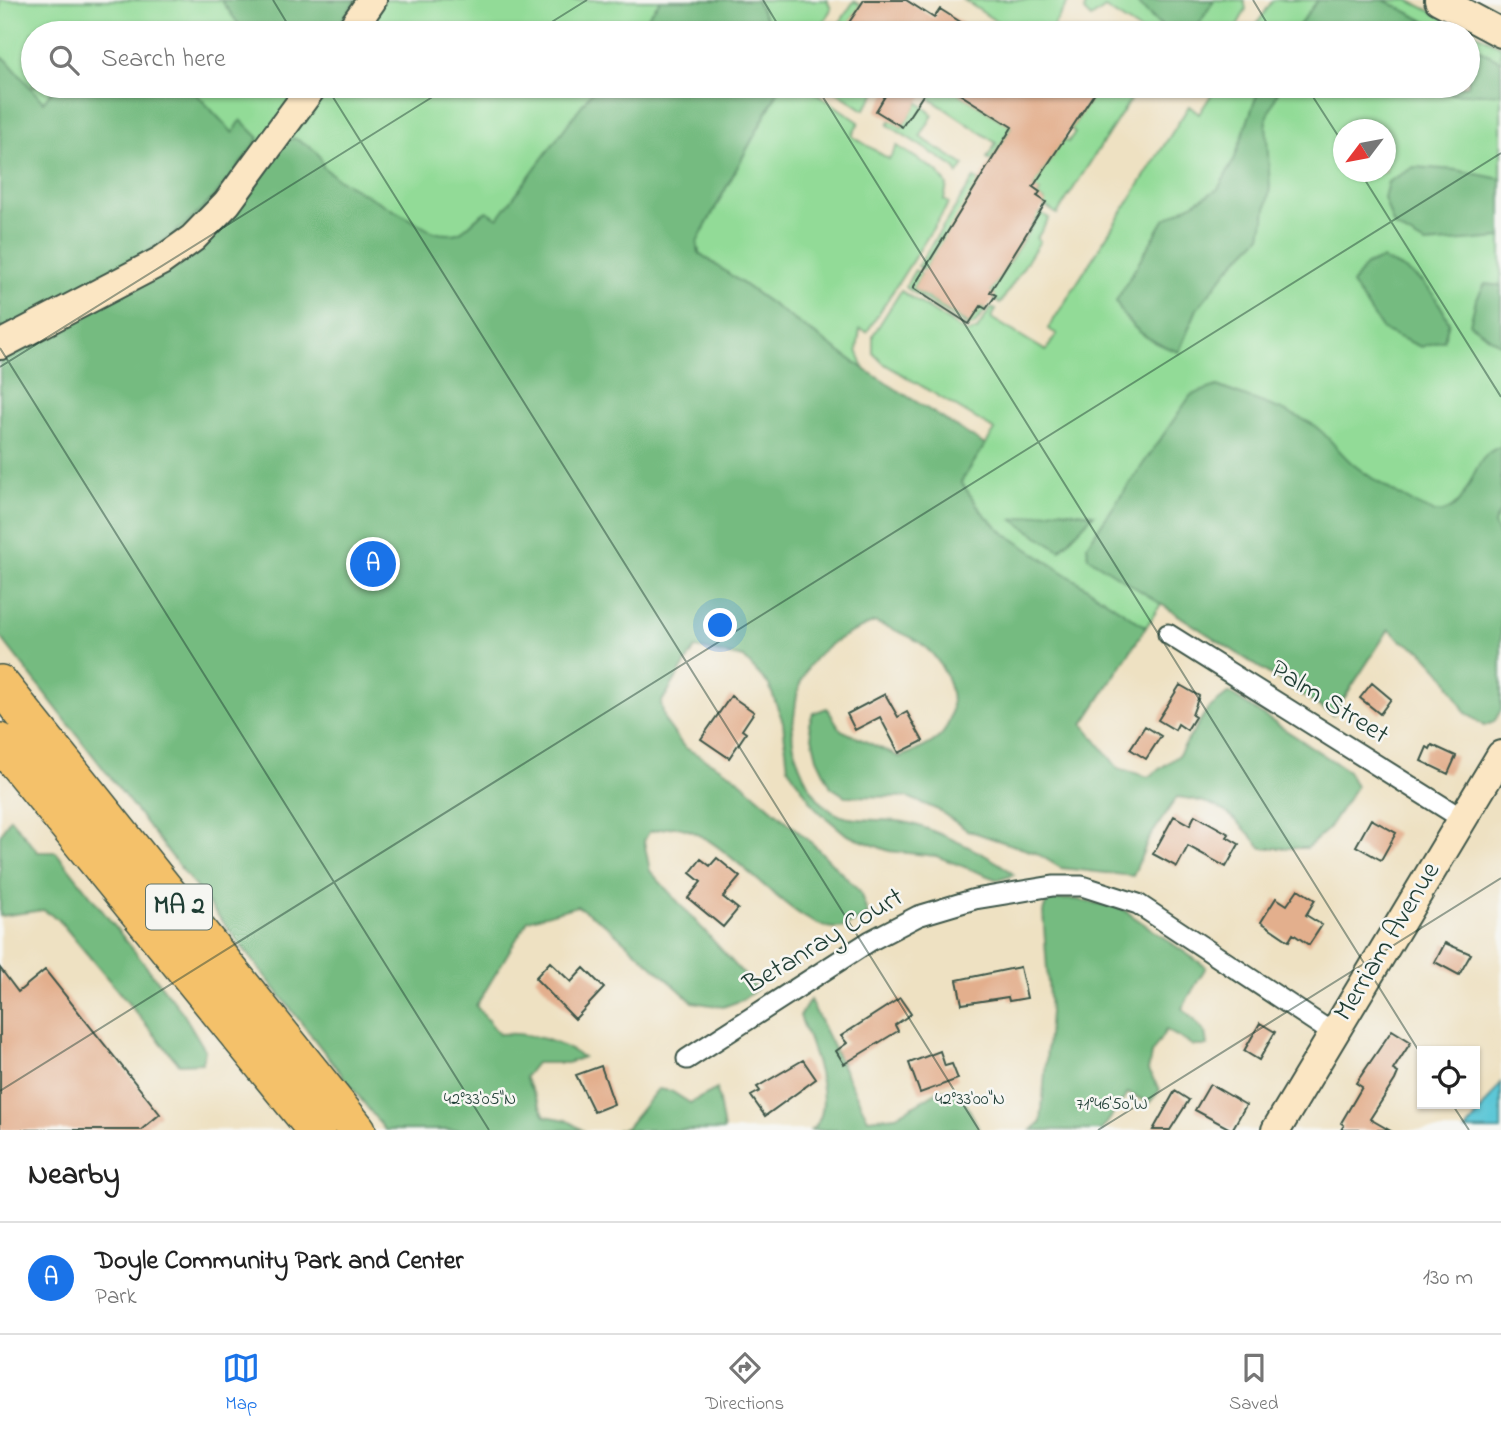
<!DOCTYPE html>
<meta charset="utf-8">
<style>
body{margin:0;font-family:"Indie Flower",sans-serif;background:#f2f2f2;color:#222}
.controls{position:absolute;right:21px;bottom:21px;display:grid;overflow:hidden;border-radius:0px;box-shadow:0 2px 5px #0004}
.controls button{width:63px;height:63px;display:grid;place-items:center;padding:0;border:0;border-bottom:2px solid #e0e0e0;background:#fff;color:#222;font:35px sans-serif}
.compass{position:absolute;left:1333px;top:119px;width:63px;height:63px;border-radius:50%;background:#fff;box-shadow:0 2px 5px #0004;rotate:238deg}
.you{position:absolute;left:721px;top:626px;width:24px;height:24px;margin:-18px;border:5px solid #fff;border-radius:50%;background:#1a73e8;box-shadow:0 0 0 10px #1a73e833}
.badge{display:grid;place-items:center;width:46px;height:46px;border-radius:50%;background:#1a73e8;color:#fff;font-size:23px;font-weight:700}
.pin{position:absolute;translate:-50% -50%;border:4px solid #fff;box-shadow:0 2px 7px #0006}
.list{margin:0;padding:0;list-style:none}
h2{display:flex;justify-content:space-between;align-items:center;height:91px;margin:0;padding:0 28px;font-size:30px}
h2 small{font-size:23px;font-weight:400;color:#767676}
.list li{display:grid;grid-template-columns:46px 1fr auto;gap:21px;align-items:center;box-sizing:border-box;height:112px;padding:0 28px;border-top:2px solid #e0e0e0}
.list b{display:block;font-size:26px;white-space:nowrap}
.list p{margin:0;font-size:23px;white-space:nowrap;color:#767676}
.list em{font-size:23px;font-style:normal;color:#767676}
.icon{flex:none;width:38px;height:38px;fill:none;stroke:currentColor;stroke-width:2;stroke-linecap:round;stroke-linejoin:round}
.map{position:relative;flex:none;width:1501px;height:1130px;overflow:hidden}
.search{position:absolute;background:#fff;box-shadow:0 2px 5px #0004;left:21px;right:21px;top:21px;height:77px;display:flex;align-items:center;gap:18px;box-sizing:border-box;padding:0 24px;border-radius:38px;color:#767676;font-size:26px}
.sheet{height:203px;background:#fff}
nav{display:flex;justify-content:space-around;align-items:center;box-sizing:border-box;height:98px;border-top:2px solid #e0e0e0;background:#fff;font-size:19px;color:#767676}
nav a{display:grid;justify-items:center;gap:4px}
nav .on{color:#1a73e8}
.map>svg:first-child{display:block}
.green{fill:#92db97;stroke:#588c66;stroke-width:2;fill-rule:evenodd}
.forest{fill:#75bb80;stroke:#4a7c5a;stroke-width:2}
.water{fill:#5dc7d7;stroke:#3e8286;stroke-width:2}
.building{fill:#e3af8d}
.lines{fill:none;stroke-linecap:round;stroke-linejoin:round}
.street-casing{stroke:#3e5649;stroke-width:23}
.secondary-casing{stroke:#3e5649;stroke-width:32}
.highway-casing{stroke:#3e5649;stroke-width:40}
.street{stroke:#fff;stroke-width:19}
.secondary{stroke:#fbe6c3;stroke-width:28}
.highway{stroke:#f4c16a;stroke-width:37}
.ticks{fill:none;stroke:#1f3d34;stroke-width:2;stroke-opacity:0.45}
.labels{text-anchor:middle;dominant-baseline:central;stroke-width:5;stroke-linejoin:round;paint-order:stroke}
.shield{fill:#f6f6f2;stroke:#60746d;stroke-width:2}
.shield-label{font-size:26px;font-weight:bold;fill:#1f3d34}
.street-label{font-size:28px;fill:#1f3d34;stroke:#f6f6f2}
.ticks-label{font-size:18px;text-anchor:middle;fill:#1f3d34;stroke:#f6f6f2;stroke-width:5;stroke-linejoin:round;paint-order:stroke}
</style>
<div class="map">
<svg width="1501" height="1130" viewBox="0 0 1501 1130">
<rect width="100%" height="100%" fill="#f6f6f2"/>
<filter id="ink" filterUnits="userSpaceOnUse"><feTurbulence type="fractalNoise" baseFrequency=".0143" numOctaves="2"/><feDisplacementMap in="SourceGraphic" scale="14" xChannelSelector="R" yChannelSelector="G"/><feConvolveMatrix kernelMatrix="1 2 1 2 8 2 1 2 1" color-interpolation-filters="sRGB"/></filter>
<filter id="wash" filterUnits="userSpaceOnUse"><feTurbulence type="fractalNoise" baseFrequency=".00686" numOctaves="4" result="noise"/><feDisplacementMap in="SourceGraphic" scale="28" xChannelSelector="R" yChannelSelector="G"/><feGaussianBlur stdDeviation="1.57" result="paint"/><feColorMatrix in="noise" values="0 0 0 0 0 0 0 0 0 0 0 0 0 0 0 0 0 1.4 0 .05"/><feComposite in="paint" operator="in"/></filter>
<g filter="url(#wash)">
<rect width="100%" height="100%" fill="#eee1c2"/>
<!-- green -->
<path class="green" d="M0,0H827L831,9L818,33H774L771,25L765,33H33V86H728L624,230L961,482L995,430L883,363L873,353V335L901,291L967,333L977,330L991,308L996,310L991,318L1046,351L1057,334L1048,329L1189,106L1199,114L1217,86H1468V33H1251L1273,0H1408L1501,46V685L1396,618L1333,715L1161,604L1083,724L771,523L406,1119L0,616ZM1344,130H1386V172H1344Z
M964,0H1069L1049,33H1014Z
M1087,0H1135L1158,24L1175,33H1144L1105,8L1091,18L1084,11Z
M1214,0H1244L1246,9L1233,33H1191Z
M854,1L861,5L849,24L862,33H833Z
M781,86H806L859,122L852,136L889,159L897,146L938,172L947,185L944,200L949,203L867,332L860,329L857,350L864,369L699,253L697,242Z
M828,86H880L864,110Z
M928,86H947L1012,127L991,161L987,158L996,143L932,100L925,91Z
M1094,86H1122L1134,94L1057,214L1044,205L1045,201L1037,196L1040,192L1033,187L1063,140L1068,142L1075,132L1071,129L1097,88Z
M918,102L933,115L920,137L964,165L958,174L954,167L888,125L891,120L902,127Z
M974,178L980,183L924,270L918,266Z
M1039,212L1049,218L1037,238L1040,241L1000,304L993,299L995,295L990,292L1036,219L1027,213Z
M915,270L922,274L913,288L968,324L981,306L986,309L974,325L968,327L905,287Z"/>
<!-- forest -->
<path class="forest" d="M221,0H356L333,33H245Z
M661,0H756L774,33H635Z
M1135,0H1214L1195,31C1169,41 1151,16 1135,0Z
M1318,0H1384L1448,33H1293Z
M1468,44L1501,61V94H1441L1424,86H1468Z
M0,57L6,59L43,102L56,86H189L233,133L241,120L259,138C238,168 215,200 186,224C131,269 62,299 0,332Z
M596,86H781L697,242L699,253L864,369L985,445L961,482L983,513L1004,533L1146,627L1083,724L1118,768L1148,777L1178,756L1207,710L1229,693L1348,771L1356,787L1327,830L1307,848H1262C1232,815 1223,802 1177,797L1148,840L1133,876L1061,868L1036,853L967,830L938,810L908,797L845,796L831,787L817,758L809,724L813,713L827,708L841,730L899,757C913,752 937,744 945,730C961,702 947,665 924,646C912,635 890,629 875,622C831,640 799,657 795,710C794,720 791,732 793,742C798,769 816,810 845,817C864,822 885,818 904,822C929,827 996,857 1014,875L998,880L936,856L889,851L847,835L817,810L788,768L783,722L769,685L744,658L695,648L661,703L665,721L684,747L733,775L815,846L860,892L868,915C859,919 849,927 839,928C792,932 726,832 676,827C668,826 657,830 649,832L644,841L650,871L757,989L742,1000L723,1007L693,1002L605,924L577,906L528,920L476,1006L499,1034C531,1032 555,1040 583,1057L567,1063H536L525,1077L545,1116L567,1120L582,1130H385L0,636V355L127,290L283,142L294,138C308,146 321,150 323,167L338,179L433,232C468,240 463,224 487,211L498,218Z
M1260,86H1280L1266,121L1270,188L1261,236L1230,267L1197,309L1179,352C1151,343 1127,328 1116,301L1164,220L1218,189L1234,160Z
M1414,167L1457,170L1501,179V238L1425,244L1394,226L1384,198L1388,182Z
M1382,259C1418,274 1433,287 1449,322L1444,340L1421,347L1383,330L1352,284L1366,265Z
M1485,284L1501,286V345L1470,324L1476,300Z
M1217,386C1244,397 1289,410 1312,424C1328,434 1339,453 1354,465C1368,476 1428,517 1443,512C1474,503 1469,454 1501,447V509L1494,524L1501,542V710L1494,722L1484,726L1465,712L1444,675L1421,650L1402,641L1389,629L1333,715L1088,557L1087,545L1191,395Z
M1059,510L1094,514L1060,550L1013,520Z
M10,818L38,852H56L183,1013L205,1050L202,1063L179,1064L58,919L43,910L0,916V835Z
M1074,899L1121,908L1206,967L1182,1008L1205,1032L1207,1046H1194L1166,1030L1151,1054L1148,1071L1160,1090L1149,1103L1128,1093L1102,1130H1032L1041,1122L1050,1012L1043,912L1047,900Z
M810,1000L868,1119L896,1116L940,1090L959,1091L980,1130H811C839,1109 810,1044 800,1016Z
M658,1089L671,1091L690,1103L717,1089L724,1130H617L626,1128Z"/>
<!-- water -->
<path class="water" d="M1501,1083V1130H1466L1467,1129Z"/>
<g id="blocks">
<!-- building -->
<path class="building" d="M864,0H906L934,18L940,9L978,33H862L848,24Z
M891,86H929L902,127L876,111Z
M947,86H1099L1033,187L1040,192L1037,196L1046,202L990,292L996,295L986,309L981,306L969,324L913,288L1012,127Z
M1372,683L1391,699L1380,714L1360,698Z
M1180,685L1199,696L1192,715L1195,717L1187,730L1178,724L1175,730L1158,720Z
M885,694L898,717L907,712L923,741L899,753L880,717L855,730L847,714Z
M731,696L754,712L742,730L746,733L729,758L701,739Z
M1145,726L1161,736L1146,759L1130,749Z
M1432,745L1456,756L1448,774L1421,761L1427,747L1430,749Z
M1195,815L1229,834L1227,837L1239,844L1226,867L1188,846L1177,867L1153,854L1174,816L1190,825Z
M1371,819L1396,833L1381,860L1356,846Z
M717,858L740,877L723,897L738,909L723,927L688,898L701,882L690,873L701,859L710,866Z
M1298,889L1315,900L1306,915L1322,925L1309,945L1293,934L1289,941L1261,922L1276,898L1287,905Z
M1445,943L1471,954L1459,975L1435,962Z
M550,962L571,982L584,968L604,988L575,1019L535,978Z
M1020,967L1027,998L1009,1001L1008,997L962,1004L957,980Z
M0,968L18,992L45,970L160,1114L141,1130H0Z
M900,998L911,1014L895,1025L898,1031L844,1064L836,1051L847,1043L841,1036Z
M1260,1023L1275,1032L1259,1060L1244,1051Z
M1392,1030L1411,1042L1393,1070L1398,1073L1395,1080L1370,1119L1389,1130H1341L1344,1125L1341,1123L1362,1087L1356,1083Z
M940,1051L945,1066L952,1064L958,1079L920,1093L909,1063Z
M803,1060L816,1079L765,1116L751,1096L760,1091L757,1087Z
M601,1066L614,1104L594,1112L576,1075Z
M1210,1084L1246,1105L1232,1130L1195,1110Z
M1175,1091L1189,1100L1170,1130H1153Z"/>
</g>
</g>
<g filter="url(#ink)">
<use href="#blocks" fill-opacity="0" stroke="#3e5649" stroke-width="2"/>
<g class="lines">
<defs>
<path id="street" d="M1168,634L1461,818
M687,1059L870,941L918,916L975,899L1053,886H1082L1138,904L1334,1034"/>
<path id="secondary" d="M1439,0L1501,33
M349,33L372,0
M0,345L161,261L193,238L227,203L313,86
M1276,1130L1501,755"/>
<path id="highway" d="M0,684L357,1130
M0,742L316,1130"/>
</defs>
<!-- street casing -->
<use href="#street" class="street-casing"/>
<!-- secondary casing -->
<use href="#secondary" class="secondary-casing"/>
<!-- highway casing -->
<use href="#highway" class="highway-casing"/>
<!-- street -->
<use href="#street" class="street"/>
<!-- secondary -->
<use href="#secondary" class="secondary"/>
<!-- highway -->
<use href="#highway" class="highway"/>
</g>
</g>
<!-- ticks -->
<path class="ticks" d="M273,0L293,33M763,0L783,33M1253,0L1273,33M534,33L587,0M326,86L979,1130M816,86L1422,1056M1306,86L1344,145M1360,172L1501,397M0,348L489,1130M0,367L450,86M0,1091L1501,153M1452,1104L1469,1130M1098,1130L1501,878"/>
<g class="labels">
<!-- shield labels -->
<rect class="shield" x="146" y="884.5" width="66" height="45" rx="5"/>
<g class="shield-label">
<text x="179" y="907">MA 2</text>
</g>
<!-- street labels -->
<g class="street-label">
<text transform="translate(1329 703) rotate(32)">Palm Street</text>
<text transform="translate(824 942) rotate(-31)">Betanray Court</text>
<text transform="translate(1388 942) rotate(-59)">Merriam Avenue</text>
</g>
</g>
<g class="ticks-label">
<text x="480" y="1104">42°33'05"N</text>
<text x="970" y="1104">42°33'00"N</text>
<text x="1112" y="1109">71°46'50"W</text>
</g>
</svg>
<div class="controls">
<button><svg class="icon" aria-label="locate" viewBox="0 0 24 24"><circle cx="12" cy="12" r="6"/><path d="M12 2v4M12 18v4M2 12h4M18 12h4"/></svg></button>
</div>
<svg class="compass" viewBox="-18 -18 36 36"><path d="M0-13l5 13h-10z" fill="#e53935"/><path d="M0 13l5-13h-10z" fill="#767676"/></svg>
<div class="you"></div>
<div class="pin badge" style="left:373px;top:564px">A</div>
<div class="search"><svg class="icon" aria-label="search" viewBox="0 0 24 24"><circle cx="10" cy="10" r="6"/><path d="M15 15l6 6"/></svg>Search here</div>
</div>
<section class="sheet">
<h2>Nearby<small></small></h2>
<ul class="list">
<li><span class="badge">A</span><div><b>Doyle Community Park and Center</b><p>Park</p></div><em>130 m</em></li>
</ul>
</section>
<nav>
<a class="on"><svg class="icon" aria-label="map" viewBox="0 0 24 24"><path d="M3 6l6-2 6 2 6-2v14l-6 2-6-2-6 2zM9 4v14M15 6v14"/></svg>Map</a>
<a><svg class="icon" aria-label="directions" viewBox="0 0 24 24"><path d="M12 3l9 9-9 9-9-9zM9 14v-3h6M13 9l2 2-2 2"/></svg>Directions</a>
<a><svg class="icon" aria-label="saved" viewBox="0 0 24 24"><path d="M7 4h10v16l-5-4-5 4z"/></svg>Saved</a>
</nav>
